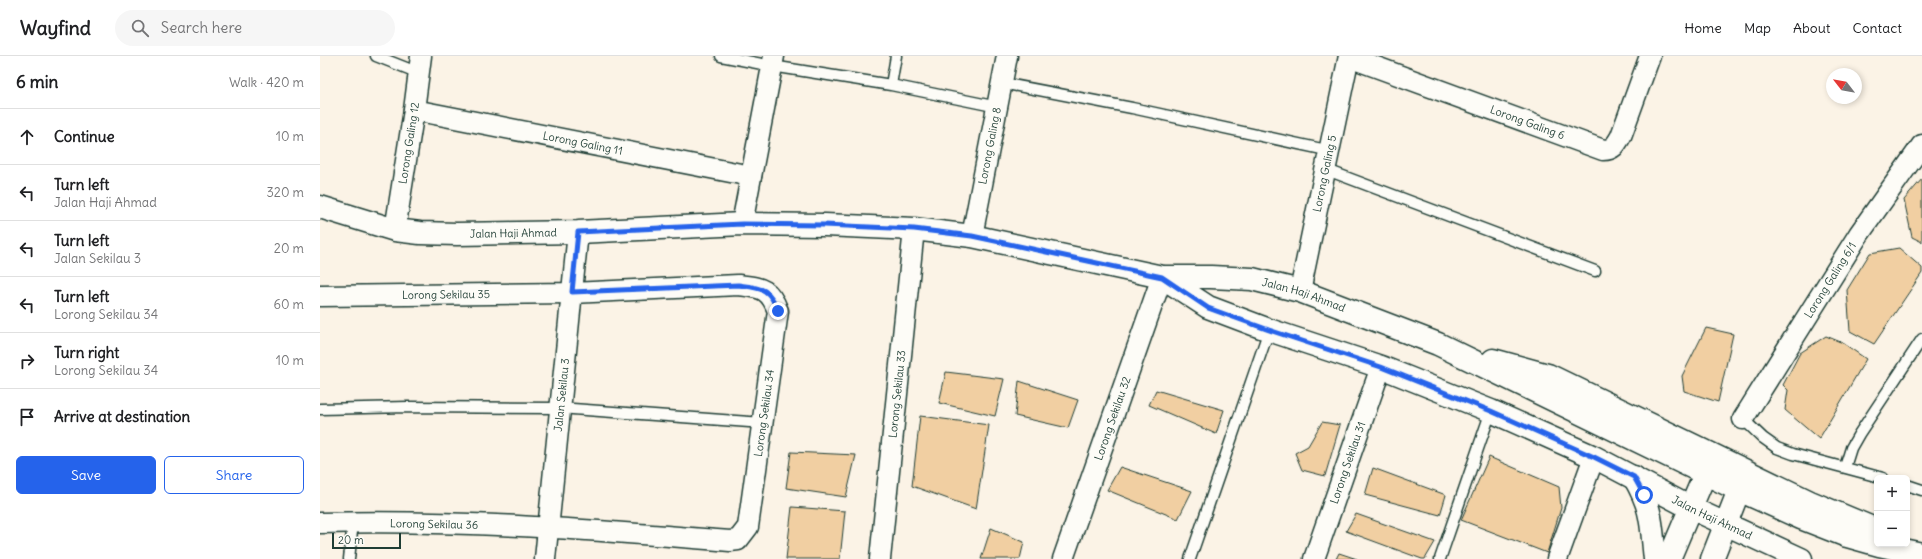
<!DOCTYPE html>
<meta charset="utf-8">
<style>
body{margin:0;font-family:Delius,sans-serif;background:#f6f6f6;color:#202124}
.controls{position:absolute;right:12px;bottom:12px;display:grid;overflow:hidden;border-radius:6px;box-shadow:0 2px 6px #0003}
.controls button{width:36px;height:36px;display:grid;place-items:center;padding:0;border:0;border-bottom:1px solid #e0e0e0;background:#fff;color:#202124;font:20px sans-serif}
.compass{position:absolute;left:1506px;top:12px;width:36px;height:36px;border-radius:50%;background:#fff;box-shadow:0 2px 6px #0003;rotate:301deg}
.scale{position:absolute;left:12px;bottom:10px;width:69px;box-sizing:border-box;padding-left:4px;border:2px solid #1f3d34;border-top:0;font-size:11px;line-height:14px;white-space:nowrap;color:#1f3d34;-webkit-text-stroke:3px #fdfcf7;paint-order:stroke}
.stop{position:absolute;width:12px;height:12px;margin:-9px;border:3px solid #2563eb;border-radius:50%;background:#fff}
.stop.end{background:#2563eb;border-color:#fff;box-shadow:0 1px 4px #0008}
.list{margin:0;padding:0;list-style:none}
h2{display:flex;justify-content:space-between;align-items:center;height:52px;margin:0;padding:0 16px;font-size:17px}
h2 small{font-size:13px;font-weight:400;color:#757577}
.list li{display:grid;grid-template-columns:26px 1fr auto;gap:12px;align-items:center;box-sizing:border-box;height:56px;padding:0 16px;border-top:1px solid #e0e0e0}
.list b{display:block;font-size:15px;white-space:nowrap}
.list p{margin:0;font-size:13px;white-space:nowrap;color:#757577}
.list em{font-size:13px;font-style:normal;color:#757577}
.actions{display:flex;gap:8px;padding:12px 16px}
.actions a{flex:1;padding:9px 0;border:1px solid #2563eb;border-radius:6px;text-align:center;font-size:14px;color:#2563eb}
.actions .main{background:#2563eb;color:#fff}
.icon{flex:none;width:22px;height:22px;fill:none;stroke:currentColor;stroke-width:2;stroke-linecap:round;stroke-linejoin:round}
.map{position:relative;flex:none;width:1602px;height:503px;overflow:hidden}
header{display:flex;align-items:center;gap:24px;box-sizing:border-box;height:56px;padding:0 20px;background:#fff;border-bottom:1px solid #e0e0e0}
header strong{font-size:19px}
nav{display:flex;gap:22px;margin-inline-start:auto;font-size:14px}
.search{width:280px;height:36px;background:#f6f6f6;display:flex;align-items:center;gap:10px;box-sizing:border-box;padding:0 14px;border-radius:22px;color:#757577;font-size:15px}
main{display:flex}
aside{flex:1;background:#fff}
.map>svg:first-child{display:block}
.building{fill:#f1cfa2;stroke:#1f3d34}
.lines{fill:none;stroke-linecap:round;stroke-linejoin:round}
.lane-casing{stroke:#1f3d34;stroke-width:13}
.street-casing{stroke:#1f3d34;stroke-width:23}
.secondary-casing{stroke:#1f3d34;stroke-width:25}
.lane{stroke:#fdfcf7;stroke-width:10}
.street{stroke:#fdfcf7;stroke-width:20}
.secondary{stroke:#fdfcf7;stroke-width:22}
.route{stroke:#2563eb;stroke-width:5}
.labels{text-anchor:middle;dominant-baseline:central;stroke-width:3;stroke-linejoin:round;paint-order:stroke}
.street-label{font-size:11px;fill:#1f3d34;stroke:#fdfcf7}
</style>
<header>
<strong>Wayfind</strong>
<div class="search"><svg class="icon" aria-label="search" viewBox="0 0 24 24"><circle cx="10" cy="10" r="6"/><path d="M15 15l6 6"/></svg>Search here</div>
<nav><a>Home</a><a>Map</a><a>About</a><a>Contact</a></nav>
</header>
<main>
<aside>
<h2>6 min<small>Walk · 420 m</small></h2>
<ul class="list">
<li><svg class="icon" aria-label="ahead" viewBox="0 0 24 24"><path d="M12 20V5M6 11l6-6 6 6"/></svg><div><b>Continue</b></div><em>10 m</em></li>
<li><svg class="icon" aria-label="left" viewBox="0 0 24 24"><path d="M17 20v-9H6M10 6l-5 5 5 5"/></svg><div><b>Turn left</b><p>Jalan Haji Ahmad</p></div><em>320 m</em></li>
<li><svg class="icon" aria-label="left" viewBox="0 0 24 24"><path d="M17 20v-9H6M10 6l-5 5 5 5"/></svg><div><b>Turn left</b><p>Jalan Sekilau 3</p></div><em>20 m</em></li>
<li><svg class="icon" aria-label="left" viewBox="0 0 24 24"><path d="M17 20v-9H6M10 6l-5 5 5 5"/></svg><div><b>Turn left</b><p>Lorong Sekilau 34</p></div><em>60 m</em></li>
<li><svg class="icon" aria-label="right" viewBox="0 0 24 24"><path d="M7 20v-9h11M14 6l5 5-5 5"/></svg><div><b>Turn right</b><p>Lorong Sekilau 34</p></div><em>10 m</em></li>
<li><svg class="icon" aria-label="arrive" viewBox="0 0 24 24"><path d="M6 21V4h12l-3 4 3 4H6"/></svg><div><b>Arrive at destination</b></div></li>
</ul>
<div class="actions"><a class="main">Save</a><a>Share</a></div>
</aside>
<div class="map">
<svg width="1602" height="503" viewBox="0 0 1602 503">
<rect width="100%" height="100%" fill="#fbf3e6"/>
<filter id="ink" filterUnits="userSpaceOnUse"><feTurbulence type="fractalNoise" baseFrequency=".025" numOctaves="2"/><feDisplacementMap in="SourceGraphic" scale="8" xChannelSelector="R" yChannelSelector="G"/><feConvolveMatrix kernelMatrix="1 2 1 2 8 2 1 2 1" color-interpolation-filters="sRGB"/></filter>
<g filter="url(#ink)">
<!-- building -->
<path class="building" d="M1602,123V186L1592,181L1584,144Z
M1579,192L1602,212V217L1554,288L1530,275L1527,234L1550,197Z
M1386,272L1413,278L1398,346L1364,335L1362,320Z
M1506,280L1523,287L1546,303L1499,383L1465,354L1468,334L1463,329L1480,297Z
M626,316L684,323L675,360L619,347Z
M699,325L758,344L748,372L695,360Z
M836,334L904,354L896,378L829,349Z
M600,360L669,369L656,453L592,430Z
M1002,366L1020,369L1005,420L982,414L975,397L988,390Z
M471,396L536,399L526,441L466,432Z
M1169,401L1239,431L1241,452L1227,497L1141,464Z
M800,411L872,435L858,463L787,434Z
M1053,412L1126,439L1120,459L1045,439Z
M472,451L525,455L520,503H466Z
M1036,458L1115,486L1105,503H1102L1026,475Z
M671,472L704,486L700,503H661Z
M1019,497L1037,503H1016Z"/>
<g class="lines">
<defs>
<path id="lane" d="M56,0L99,17
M401,0L452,10L571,29L678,51
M682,27L812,52L1011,95
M571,29L576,0
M1007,114L1275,215
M0,353L88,351L239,352L443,367
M1423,363L1443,382L1457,392L1473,398L1563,422
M1525,411L1531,392L1539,378L1602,283
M1587,429L1602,434
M29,503L33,466
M870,503L949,274
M1120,503L1171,355"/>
<g id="street">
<path id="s1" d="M1029,1L1283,94C1293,94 1296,89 1301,80L1330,0"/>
<path id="s2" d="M94,54L431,120"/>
<path d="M422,168L454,0"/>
<path id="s3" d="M75,174L94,54L101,0"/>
<path id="s4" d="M652,180L687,0"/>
<path id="s5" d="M980,235L1029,0"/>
<path id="s6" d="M0,240L252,237L418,229C441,232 449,231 458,255L428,471L418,484L410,485C274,474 137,463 0,467"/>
<path id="s7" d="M1423,363L1539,178L1602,89"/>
<path id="s8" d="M225,503L258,176"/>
<path id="s9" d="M560,503L594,173"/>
<path id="s10" d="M743,503L842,221"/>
<path id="s11" d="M994,503L1061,311"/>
<path d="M1237,503L1274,401"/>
</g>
<g id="secondary">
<path id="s12" d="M0,151L75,174L100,177L137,178L258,176L422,168L505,169L594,173L652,180L842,221H891L932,223L980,235L1118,288L1419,434L1481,462L1527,480L1559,489L1602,498"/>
<path id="s13" d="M842,221L888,251L949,274L1061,311L1171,355L1274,401L1371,452L1481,503"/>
<path d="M1173,304L1228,319L1490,446L1557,474"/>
<path d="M1314,421C1333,454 1331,467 1335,503"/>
<path d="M1349,503L1385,418"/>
<path d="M1392,503L1419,434"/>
</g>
</defs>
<!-- lane casing -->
<use href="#lane" class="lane-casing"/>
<!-- street casing -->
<use href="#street" class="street-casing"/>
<!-- secondary casing -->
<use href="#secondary" class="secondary-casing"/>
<!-- lane -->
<use href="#lane" class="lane"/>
<!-- street -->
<use href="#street" class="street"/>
<!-- secondary -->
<use href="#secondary" class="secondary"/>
</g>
</g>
<g class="lines" filter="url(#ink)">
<!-- route -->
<path class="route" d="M458,255C449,231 441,232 418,229L252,236L258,176L422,168L504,169L594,173L652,180L842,221L888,252L949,274L1061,311L1171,355L1274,401L1314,421L1324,439"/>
</g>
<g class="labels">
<!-- street labels -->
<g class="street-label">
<text stroke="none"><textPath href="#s1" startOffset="190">Lorong Galing 6</textPath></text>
<text stroke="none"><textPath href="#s3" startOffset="88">Lorong Galing 12</textPath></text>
<text stroke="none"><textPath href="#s2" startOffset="172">Lorong Galing 11</textPath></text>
<text stroke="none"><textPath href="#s4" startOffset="92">Lorong Galing 8</textPath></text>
<text stroke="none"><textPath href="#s5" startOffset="120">Lorong Galing 5</textPath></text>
<text stroke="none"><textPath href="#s12" startOffset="197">Jalan Haji Ahmad</textPath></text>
<text stroke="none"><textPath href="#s7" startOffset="164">Lorong Galing 6/1</textPath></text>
<text stroke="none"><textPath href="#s6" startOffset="126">Lorong Sekilau 35</textPath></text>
<text stroke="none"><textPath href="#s12" startOffset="995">Jalan Haji Ahmad</textPath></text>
<text stroke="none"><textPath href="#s9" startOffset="166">Lorong Sekilau 33</textPath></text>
<text stroke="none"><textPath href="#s8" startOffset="165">Jalan Sekilau 3</textPath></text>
<text transform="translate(444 357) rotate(-82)">Lorong Sekilau 34</text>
<text stroke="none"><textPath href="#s10" startOffset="149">Lorong Sekilau 32</textPath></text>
<text stroke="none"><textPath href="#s11" startOffset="102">Lorong Sekilau 31</textPath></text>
<text stroke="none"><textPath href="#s13" startOffset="602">Jalan Haji Ahmad</textPath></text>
<text transform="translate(114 468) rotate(1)">Lorong Sekilau 36</text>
</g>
</g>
</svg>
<div class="controls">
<button>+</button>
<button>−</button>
</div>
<svg class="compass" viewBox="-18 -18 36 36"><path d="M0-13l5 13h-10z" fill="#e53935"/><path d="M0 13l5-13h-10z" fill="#757577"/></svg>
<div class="scale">20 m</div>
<div class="stop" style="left:1324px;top:439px"></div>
<div class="stop end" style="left:458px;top:255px"></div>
</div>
</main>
